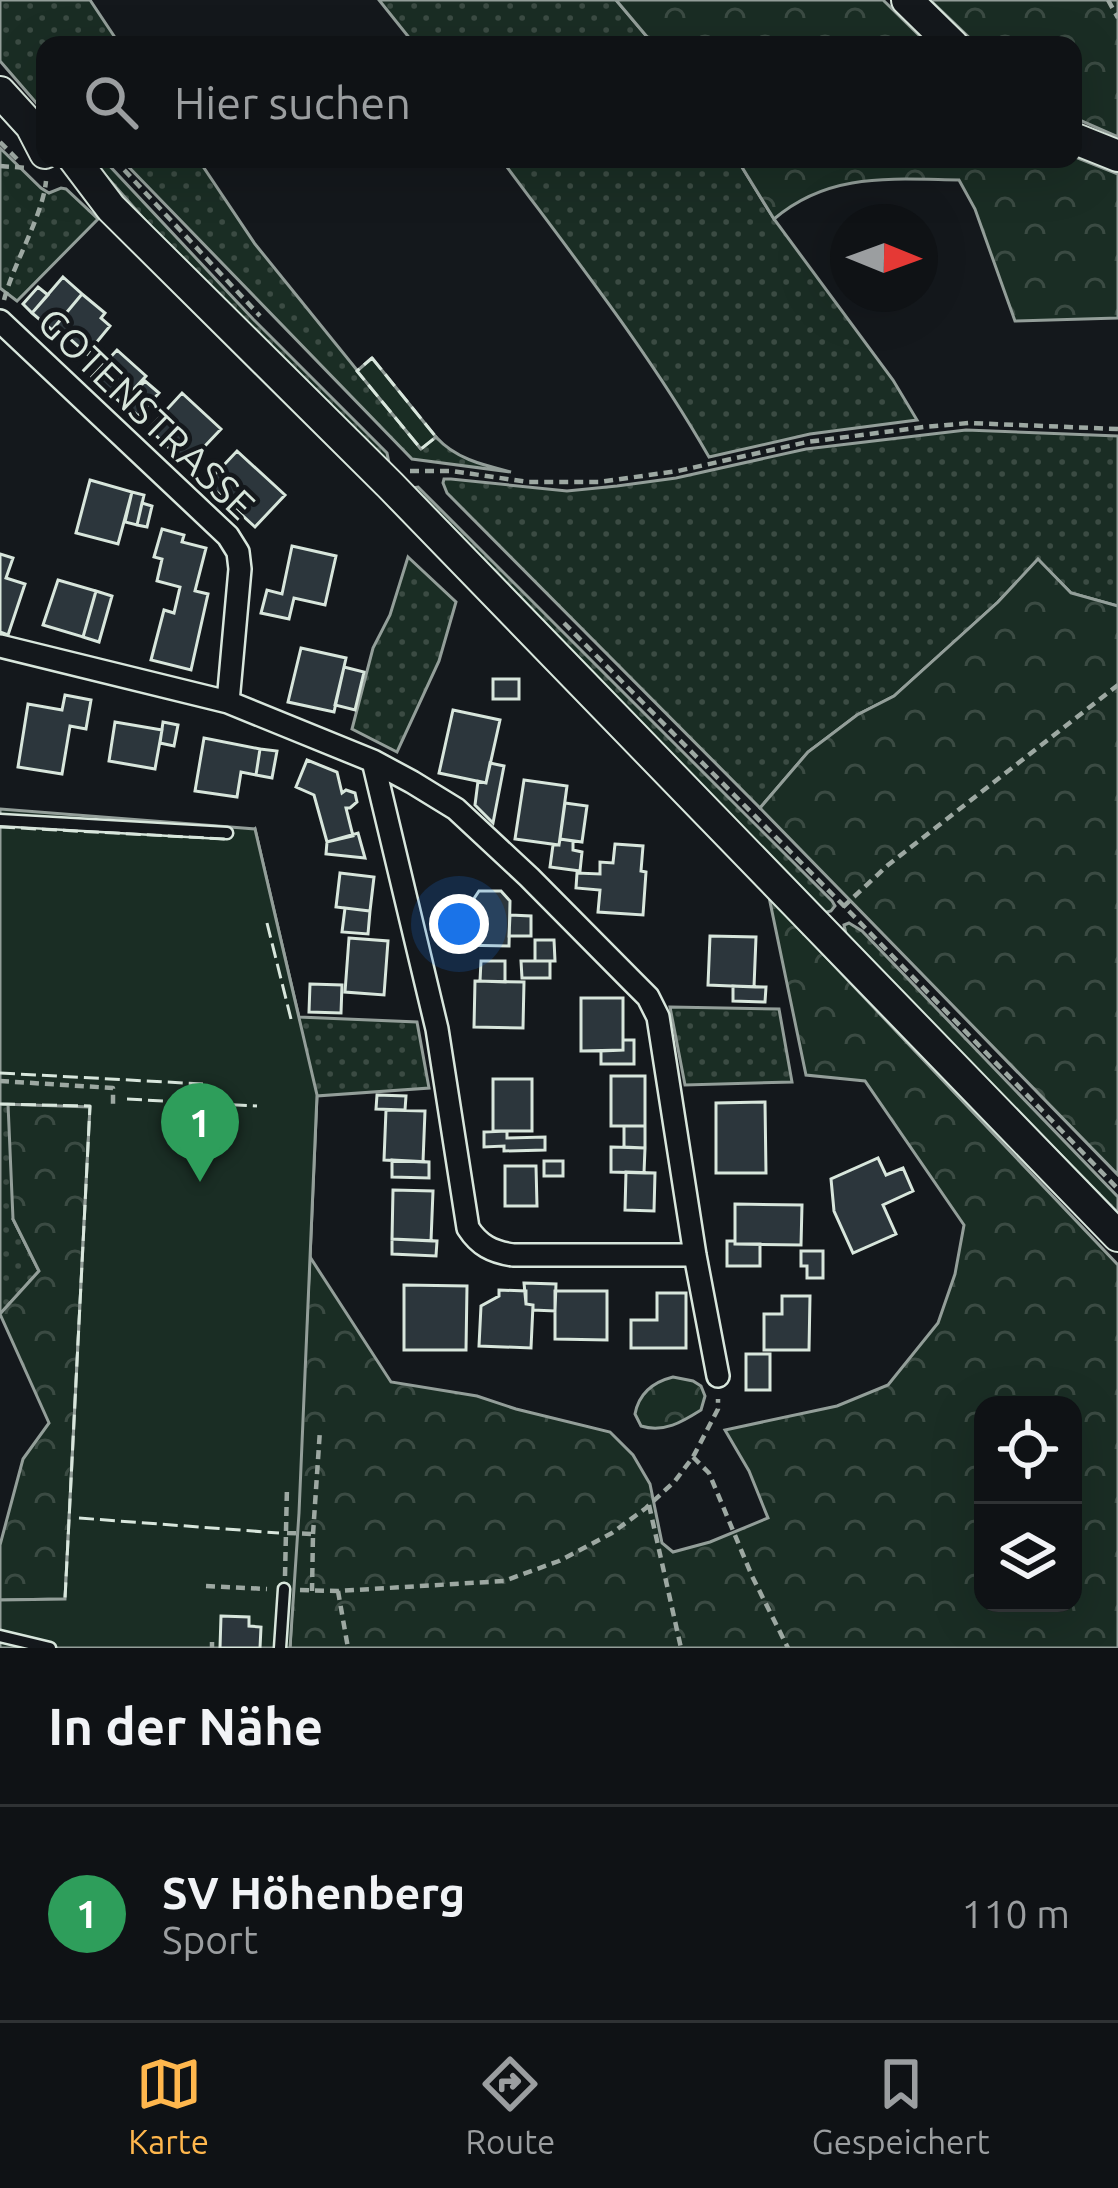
<!DOCTYPE html>
<html lang="de">
<meta charset="utf-8">
<style>
body{margin:0;font-family:Ubuntu,sans-serif;background:#181b1e;color:#f1f3f6}
.controls{position:absolute;right:36px;bottom:36px;display:grid;overflow:hidden;border-radius:24px;box-shadow:0 12px 48px #0002}
.controls button{width:108px;height:108px;display:grid;place-items:center;padding:0;border:0;border-bottom:3px solid #2f3234;background:#0f1215;color:#f1f3f6;font:60px sans-serif}
.compass{position:absolute;left:830px;top:204px;width:108px;height:108px;border-radius:50%;background:#0f1215;box-shadow:0 12px 48px #0002;rotate:91deg}
.you{position:absolute;left:459px;top:924px;width:42px;height:42px;margin:-30px;border:9px solid #fff;border-radius:50%;background:#1a73e8;box-shadow:0 0 0 18px #1a73e833}
.badge{display:grid;place-items:center;width:78px;height:78px;border-radius:50%;background:#ffb74d;color:#fff;font-size:39px;font-weight:700}
.pin{position:absolute;translate:-50% -99px;filter:drop-shadow(0 3px 6px #0008)}
.pin::after{content:'';position:absolute;top:63px;width:42px;height:36px;background:inherit;clip-path:polygon(0 0,100% 0,50% 100%)}
.list{margin:0;padding:0;list-style:none}
h2{display:flex;justify-content:space-between;align-items:center;height:156px;margin:0;padding:0 48px;font-size:51px}
h2 small{font-size:39px;font-weight:400;color:#9b9ea0}
.list li{display:grid;grid-template-columns:78px 1fr auto;gap:36px;align-items:center;box-sizing:border-box;height:216px;padding:0 48px;border-top:3px solid #2f3234}
.list b{display:block;font-size:45px;white-space:nowrap}
.list p{margin:0;font-size:39px;white-space:nowrap;color:#9b9ea0}
.list em{font-size:39px;font-style:normal;color:#9b9ea0}
.icon{flex:none;width:66px;height:66px;fill:none;stroke:currentColor;stroke-width:2;stroke-linecap:round;stroke-linejoin:round}
.map{position:relative;flex:none;width:1118px;height:1648px;overflow:hidden}
.search{position:absolute;background:#0f1215;box-shadow:0 12px 48px #0002;left:36px;right:36px;top:36px;height:132px;display:flex;align-items:center;gap:30px;box-sizing:border-box;padding:0 42px;border-radius:24px;color:#9b9ea0;font-size:45px}
.sheet{height:372px;background:#0f1215}
nav{display:flex;justify-content:space-around;align-items:center;box-sizing:border-box;height:168px;border-top:3px solid #2f3234;background:#0f1215;font-size:33px;color:#9b9ea0}
nav a{display:grid;justify-items:center;gap:6px}
nav .on{color:#ffb74d}
.map>svg:first-child{display:block}
.grass{fill:url(#grass-dots);stroke:#939e99;stroke-width:3}
.forest{fill:url(#forest-crowns);stroke:#939e99;stroke-width:3;fill-rule:evenodd}
.garden{fill:#1a2d24;stroke:#939e99;stroke-width:3}
.building{fill:#2c363c;stroke:#d8e6dc;stroke-width:3}
.lines{fill:none;stroke-linecap:round;stroke-linejoin:round}
.lane-casing{stroke:#d8e6dc;stroke-width:15}
.street-casing{stroke:#d8e6dc;stroke-width:26}
.secondary-casing{stroke:#d8e6dc;stroke-width:34}
.path{stroke:#9da8a2;stroke-width:4.5;stroke-dasharray:9 6;stroke-linecap:butt}
.lane{stroke:#14181c;stroke-width:10}
.street{stroke:#14181c;stroke-width:21}
.secondary{stroke:#14181c;stroke-width:30}
.fence{stroke:#d8e6dc;stroke-width:3;stroke-dasharray:15 6;stroke-linecap:butt}
.labels{text-anchor:middle;dominant-baseline:central;stroke-width:9;stroke-linejoin:round;paint-order:stroke}
.street-label{font-size:39px;fill:#d8e6dc;stroke:#14181c}
</style>
<div class="map">
<svg width="1118" height="1648" viewBox="0 0 1118 1648">
<defs>
<pattern id="grass-dots" width="8" height="8" patternUnits="userSpaceOnUse" patternTransform="scale(3)"><rect width="8" height="8" fill="#1a2d24"/><path d="M2 2h.1M6 6h.1" fill="none" stroke="#3b4b43" stroke-width="1.8" stroke-linecap="round"/></pattern>
<pattern id="forest-crowns" width="20" height="18" patternUnits="userSpaceOnUse" patternTransform="scale(3)"><rect width="20" height="18" fill="#1a2d24"/><path d="M2 6a3 3 0 1 1 6 0M12 15a3 3 0 1 1 6 0" fill="none" stroke="#3b4b43"/></pattern>
</defs>
<rect width="100%" height="100%" fill="#14181c"/>
<!-- grass -->
<path class="grass" d="M0,0H90L120,45H45V113L0,61Z
M379,0H616L654,45H415Z
M0,148L41,188L49,193L61,188L66,189L98,219L17,301L0,288Z
M91,159L104,160L253,319L387,453L389,463L160,237Z
M121,159H198L255,244L420,448L436,437C456,459 483,465 511,472L412,459Z
M501,159H737L774,219L893,380L917,420L810,434L709,457C649,352 573,256 501,159Z
M966,430L1118,436V606L1071,593L1038,560L998,602L894,696L857,715L808,752L760,808L447,493L443,483L444,479H451L567,491L617,486L676,478L806,449Z
M418,487L832,901L835,906L831,911L823,913L412,488Z
M408,557L456,602L439,661L397,752L352,729L373,648L390,615Z
M255,829L299,1017L417,1022L429,1088L317,1096L299,1513L70,1645L0,1600L64,1599L90,1106L13,1219L39,1271L0,1314V1073Z
M849,923L862,931L1118,1197V1213L847,938L844,925Z
M670,1007L779,1009L792,1082L685,1085Z"/>
<!-- forest -->
<path class="forest" d="M616,0H883L929,45H654Z
M930,0H1118V137L1073,117V45H977Z
M1073,156L1118,174V318L1015,321L975,209L959,180C891,179 829,172 774,219L737,159H1073Z
M1038,559L1071,593L1118,606V1175L760,808L808,752L857,715L894,696L998,602Z
M769,897L1118,1265V1648H290L310,1257L391,1382L477,1396L516,1409L610,1432L633,1455L650,1484L662,1543L673,1552L710,1542L768,1518L749,1471L725,1430L837,1406L888,1385L938,1323L955,1274L964,1225L865,1081L806,1075ZM983,1405H1073V1603H983Z
M8,1104L90,1106L65,1599L0,1600V1545L23,1459L49,1423L0,1314L39,1271L13,1219Z
M673,1377L693,1381L701,1386L705,1396L701,1410C682,1422 664,1433 641,1426L635,1414C639,1393 653,1382 673,1377Z"/>
<!-- garden -->
<path class="garden" d="M372,358L436,437L421,449L357,371Z
M0,809L255,829L317,1095L299,1513L290,1648H0V1600L65,1599L90,1107L0,1104Z"/>
<!-- building -->
<path class="building" d="M63,277L82,294L52,330L32,313Z
M38,287L48,295L32,313L23,304Z
M82,294L105,313L101,318L110,326L87,354L61,331L58,335L52,330Z
M117,350L146,376L121,403L92,377Z
M145,381L159,393L138,416L125,403Z
M182,393L221,429L187,465L149,429Z
M237,451L285,495L255,527L207,483Z
M90,480L132,492L118,544L76,533Z
M132,492L144,495L137,525L125,522Z
M142,503L152,506L147,527L137,525Z
M162,529L184,535L182,542L206,548L195,591L208,594L191,670L151,660L164,610L174,613L180,587L157,581L162,559L154,557Z
M292,546L336,556L325,605L294,598L289,619L261,613L267,590L282,594Z
M0,554L13,558L6,578L25,584L8,635L0,632Z
M58,580L96,591L83,637L43,625Z
M96,591L112,596L99,642L83,637Z
M301,648L346,658L334,712L288,702Z
M344,667L364,672L355,710L335,705Z
M493,679H519V699H493Z
M65,695L91,700L86,729L70,726L62,774L18,767L28,704L62,710Z
M453,710L500,720L486,783L439,773Z
M115,722L162,730L155,769L109,761Z
M163,722L178,725L174,746L160,743Z
M204,738L260,749L256,775L241,772L237,797L195,791Z
M260,749L277,751L272,778L256,775Z
M307,760L337,772L342,793L346,790L355,793L357,802L350,808H346L353,836L327,842L314,795L296,787Z
M490,763L504,766L493,823L475,805L478,781L486,783Z
M524,780L567,786L559,845L515,839Z
M565,803L587,806L582,842L560,839Z
M358,833L365,858L326,854L327,842Z
M560,839L573,841V850L582,852L580,871L550,867L553,845H559Z
M615,844L643,846L641,871L646,872L643,915L598,912L600,890L576,888L577,873L600,874V862L613,863Z
M340,873L374,877L370,911L336,907Z
M479,891H501L510,901L509,946L455,945L456,920H472L473,900Z
M345,908L370,911L368,934L342,932Z
M510,915L531,916V936H509Z
M710,936L756,937L754,987L708,985Z
M349,938L388,941L384,995L345,992Z
M535,940H554L555,961H535Z
M481,961H505V982L480,981Z
M521,961H550V978H522Z
M475,981L524,982L523,1028L474,1027Z
M310,984L342,985L341,1013L309,1012Z
M733,986L766,987L765,1002L733,1001Z
M581,998H623V1050L581,1051Z
M623,1040H634V1064H601V1051L623,1050Z
M611,1076H645V1126H611Z
M493,1079H532V1131H493Z
M377,1095L406,1096L405,1110L376,1109Z
M765,1102L766,1173H716V1103Z
M386,1110L425,1111L423,1162L384,1160Z
M624,1126H645V1148L624,1147Z
M507,1131V1138L545,1137V1150L504,1151V1146L484,1147V1132Z
M611,1147L645,1148L644,1173L611,1172Z
M878,1158L886,1175L903,1168L913,1191L883,1205L896,1234L853,1253L834,1211L831,1179Z
M392,1160L429,1162V1178L392,1177Z
M544,1161H563V1176H544Z
M505,1166H536L537,1206H505Z
M626,1172L655,1173L654,1211L625,1210Z
M393,1190L433,1191L431,1241L392,1239Z
M735,1204L802,1205L801,1245L735,1244Z
M392,1239L437,1241L436,1256L392,1254Z
M727,1241H735V1244H760V1266H727Z
M801,1251H823V1278H807V1266H801Z
M524,1283L556,1284L555,1311L533,1310V1305L526,1304Z
M404,1285L467,1286L466,1350H404Z
M499,1290L526,1291V1304L533,1305L531,1348L479,1346L481,1306L499,1296Z
M555,1291H607V1340L555,1339Z
M657,1293H686V1348H631V1320H657Z
M782,1296H810L809,1350H764V1314H782Z
M746,1354H770V1390H746Z
M221,1616L249,1617V1626L261,1627L260,1648H220Z"/>
<g class="lines">
<defs>
<path id="lane" d="M0,820L227,833
M0,1636L50,1648
M280,1648L284,1589"/>
<path id="street" d="M0,321L228,536L238,552L240,569L228,702
M0,646L228,702L373,761L412,782L456,809L529,877L633,982L648,997L658,1017L695,1255L718,1376
M373,761L437,1029L468,1228C479,1245 492,1252 513,1255H695"/>
<path id="secondary" d="M907,0L953,45
M0,92L31,126L45,153
M1073,138L1118,156
M74,159L111,208L390,485L1118,1236"/>
</defs>
<!-- lane casing -->
<use href="#lane" class="lane-casing"/>
<!-- street casing -->
<use href="#street" class="street-casing"/>
<!-- secondary casing -->
<use href="#secondary" class="secondary-casing"/>
<!-- path -->
<path class="path" d="M1108,0L1118,18
M0,142L17,159
M114,159L260,316
M0,166L27,168
M4,300C14,262 43,215 46,181
M410,471H452L528,482H599L678,471L807,442L924,427L969,423L1118,429
M564,623L844,906L1118,1189
M843,907L888,865L1118,685
M0,1081L113,1088V1106
M693,1457L709,1473L752,1576L788,1648
M649,1505L681,1648
M287,1533L313,1534L312,1591
M313,1534L320,1430
M285,1576L287,1486
M206,1586L267,1589
M300,1590L338,1591L504,1581L559,1561L612,1533L646,1508L675,1481L693,1457L718,1409V1399
M338,1591L348,1648
M212,1648V1642"/>
<!-- lane -->
<use href="#lane" class="lane"/>
<!-- street -->
<use href="#street" class="street"/>
<!-- secondary -->
<use href="#secondary" class="secondary"/>
<!-- fence -->
<path class="fence" d="M372,358L436,437L421,449L357,371Z
M0,827L226,839
M267,923L291,1019
M0,1073L203,1084
M127,1099L257,1106
M0,1104L90,1106L65,1599
M79,1518L279,1533"/>
</g>
<g class="labels">
<!-- street labels -->
<g class="street-label">
<text transform="translate(147 413) rotate(44)">GOTENSTRASSE</text>
</g>
</g>
</svg>
<div class="controls">
<button><svg class="icon" aria-label="locate" viewBox="0 0 24 24"><circle cx="12" cy="12" r="6"/><path d="M12 2v4M12 18v4M2 12h4M18 12h4"/></svg></button>
<button><svg class="icon" aria-label="layers" viewBox="0 0 24 24"><path d="M12 4l9 5-9 5-9-5zM3 14l9 5 9-5"/></svg></button>
</div>
<svg class="compass" viewBox="-18 -18 36 36"><path d="M0-13l5 13h-10z" fill="#e53935"/><path d="M0 13l5-13h-10z" fill="#9b9ea0"/></svg>
<div class="you"></div>
<div class="pin badge" style="left:200px;top:1182px;background:#2e9e5b">1</div>
<div class="search"><svg class="icon" aria-label="search" viewBox="0 0 24 24"><circle cx="10" cy="10" r="6"/><path d="M15 15l6 6"/></svg>Hier suchen</div>
</div>
<section class="sheet">
<h2>In der Nähe<small></small></h2>
<ul class="list">
<li><span class="badge" style="background:#2e9e5b">1</span><div><b>SV Höhenberg</b><p>Sport</p></div><em>110 m</em></li>
</ul>
</section>
<nav>
<a class="on"><svg class="icon" aria-label="map" viewBox="0 0 24 24"><path d="M3 6l6-2 6 2 6-2v14l-6 2-6-2-6 2zM9 4v14M15 6v14"/></svg>Karte</a>
<a><svg class="icon" aria-label="directions" viewBox="0 0 24 24"><path d="M12 3l9 9-9 9-9-9zM9 14v-3h6M13 9l2 2-2 2"/></svg>Route</a>
<a><svg class="icon" aria-label="saved" viewBox="0 0 24 24"><path d="M7 4h10v16l-5-4-5 4z"/></svg>Gespeichert</a>
</nav>
